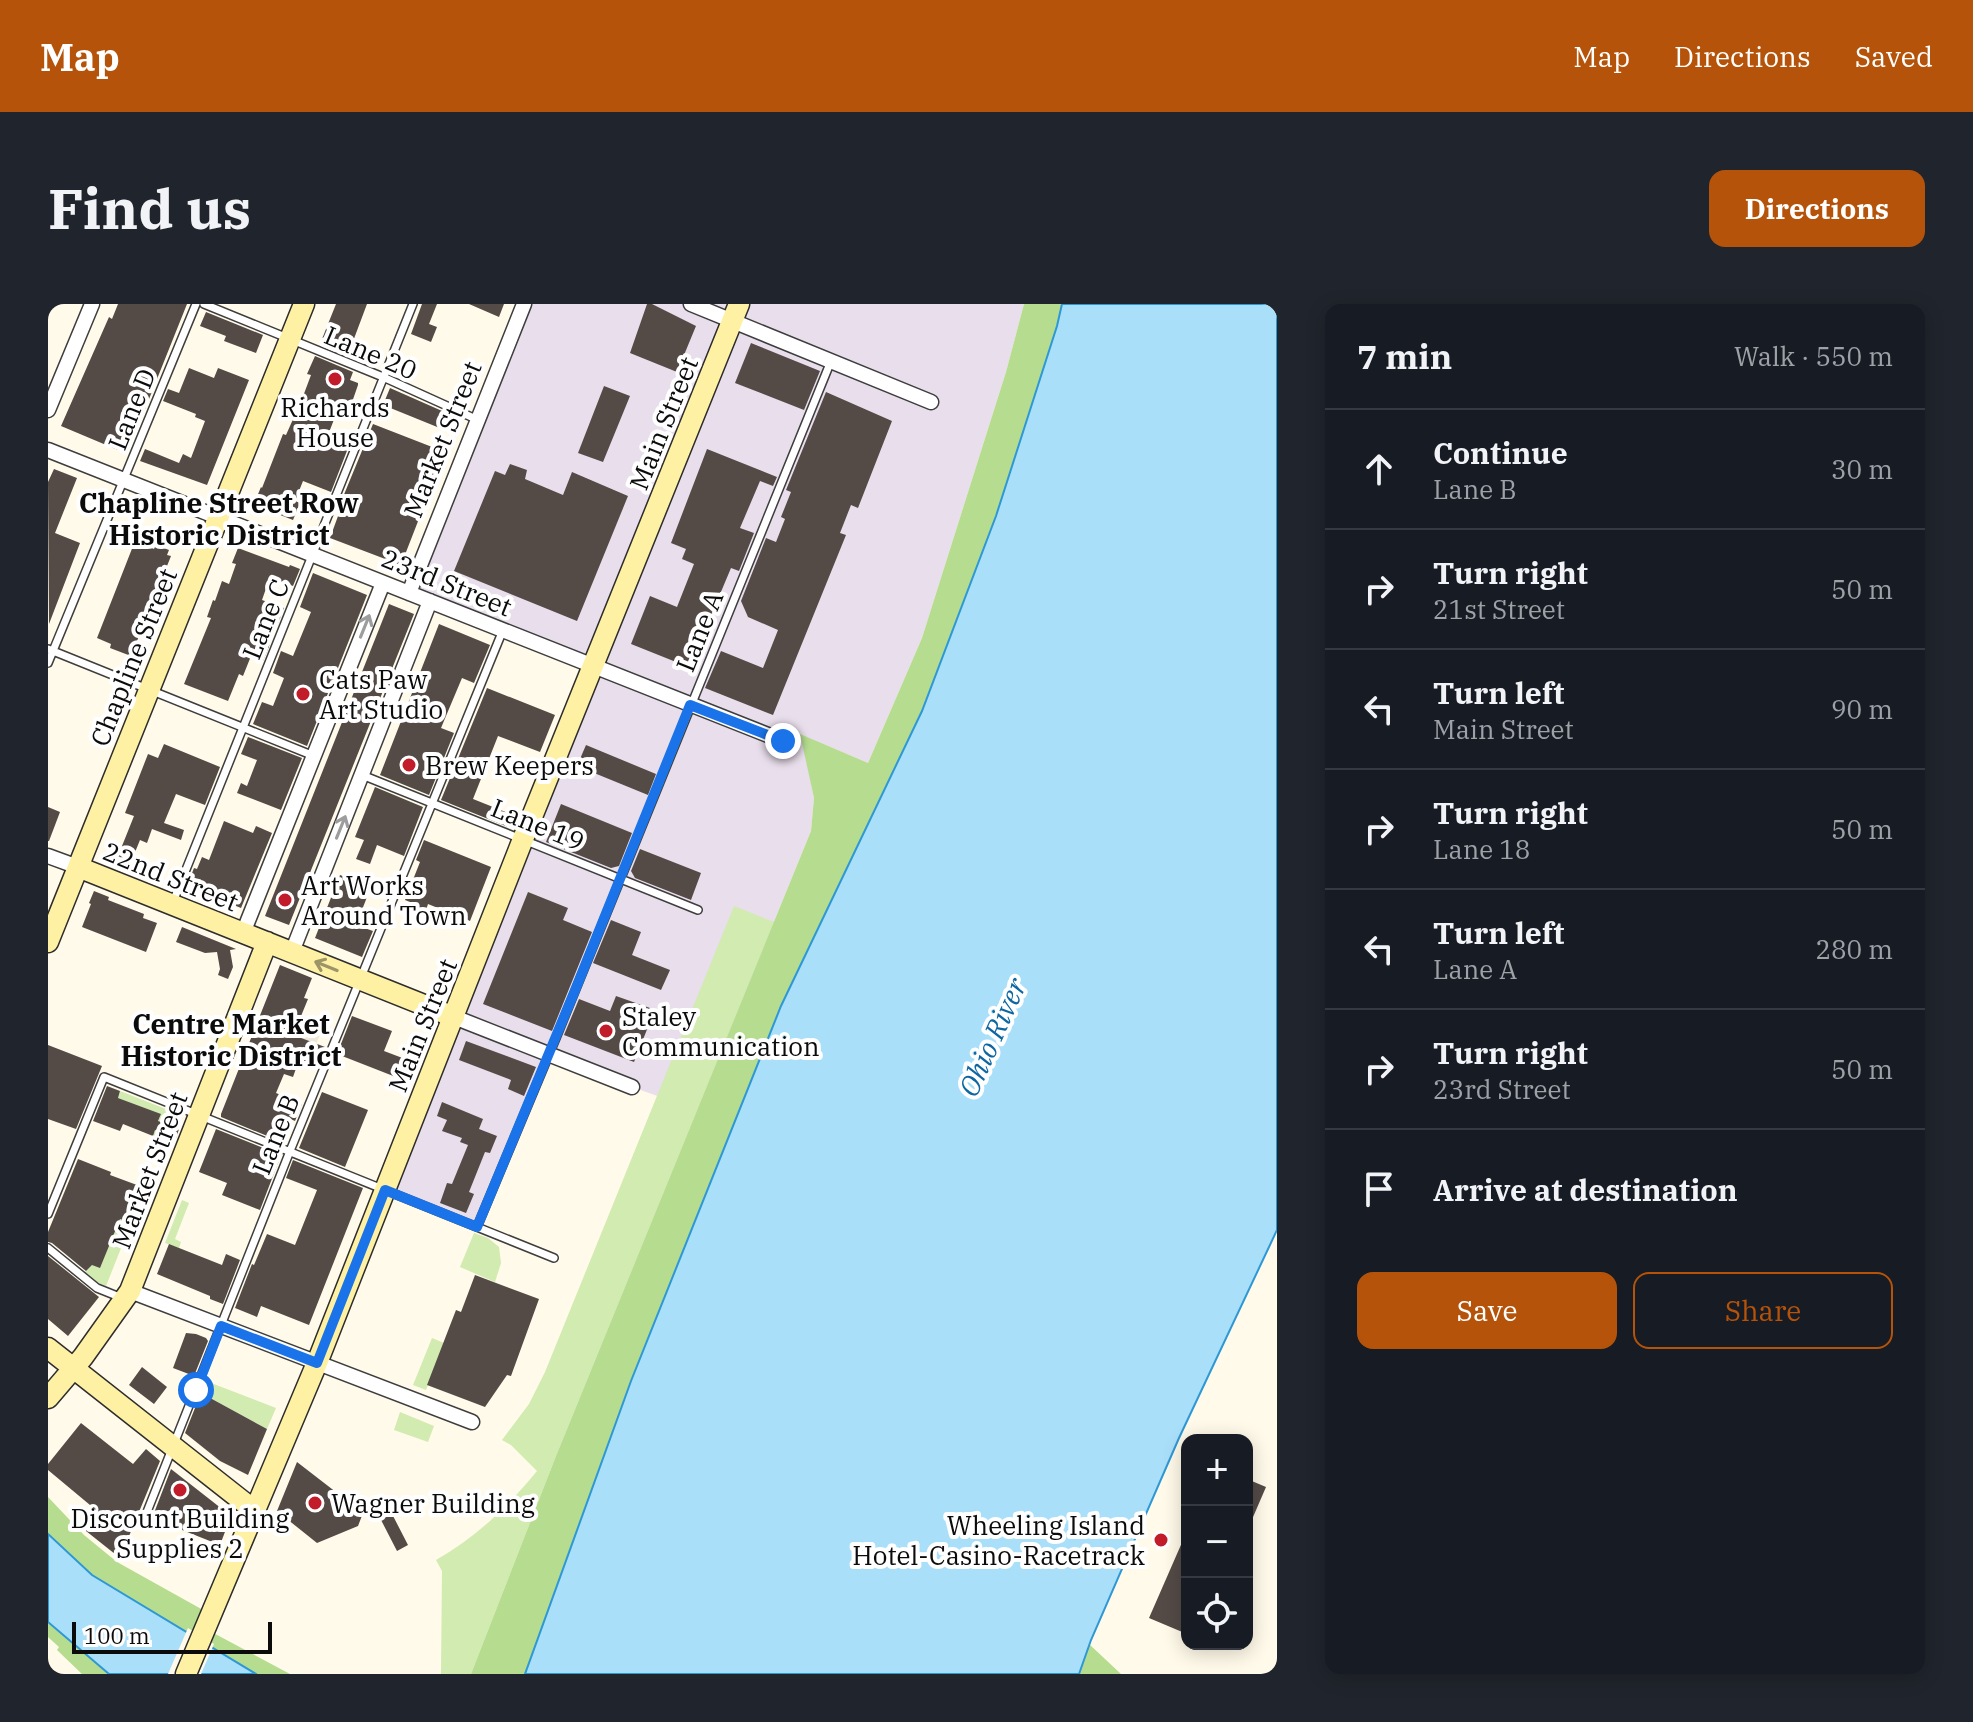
<!DOCTYPE html>
<meta charset="utf-8">
<style>
body{margin:0;font-family:"IBM Plex Serif",serif;background:#20242c;color:#f1f3f6}
.controls{position:absolute;right:24px;bottom:24px;display:grid;overflow:hidden;border-radius:16px;box-shadow:0 4px 20px #0003}
.controls button{width:72px;height:72px;display:grid;place-items:center;padding:0;border:0;border-bottom:2px solid #363941;background:#171b24;color:#f1f3f6;font:40px sans-serif}
.scale{position:absolute;left:24px;bottom:20px;width:200px;box-sizing:border-box;padding-left:8px;border:4px solid #0b0b0b;border-top:0;font-size:22px;line-height:28px;white-space:nowrap;color:#0b0b0b;-webkit-text-stroke:6px #fff;paint-order:stroke}
.stop{position:absolute;width:24px;height:24px;margin:-18px;border:6px solid #1a73e8;border-radius:50%;background:#fff}
.stop.end{background:#1a73e8;border-color:#fff;box-shadow:0 2px 8px #0008}
.list{margin:0;padding:0;list-style:none}
h2{display:flex;justify-content:space-between;align-items:center;height:104px;margin:0;padding:0 32px;font-size:34px}
h2 small{font-size:26px;font-weight:400;color:#9ea1a6}
.list li{display:grid;grid-template-columns:52px 1fr auto;gap:24px;align-items:center;box-sizing:border-box;height:120px;padding:0 32px;border-top:2px solid #363941}
.list b{display:block;font-size:30px;white-space:nowrap}
.list p{margin:0;font-size:26px;white-space:nowrap;color:#9ea1a6}
.list em{font-size:26px;font-style:normal;color:#9ea1a6}
.actions{display:flex;gap:16px;padding:24px 32px}
.actions a{flex:1;padding:18px 0;border:2px solid #b45309;border-radius:16px;text-align:center;font-size:28px;color:#b45309}
.actions .main{background:#b45309;color:#fff}
.icon{flex:none;width:44px;height:44px;fill:none;stroke:currentColor;stroke-width:2;stroke-linecap:round;stroke-linejoin:round}
.map{position:relative;flex:none;width:1229px;height:1370px;overflow:hidden;border-radius:16px}
header{display:flex;align-items:center;gap:48px;box-sizing:border-box;height:112px;padding:0 40px;background:#b45309;color:#fff}
header strong{font-size:38px}
nav{display:flex;gap:44px;margin-inline-start:auto;font-size:28px}
.intro{display:flex;align-items:center;justify-content:space-between;box-sizing:border-box;height:192px;padding:0 48px}
h1{margin:0;font-size:56px}
.button{padding:20px 36px;border-radius:16px;background:#b45309;color:#fff;font-size:28px;font-weight:700}
main{display:flex;gap:48px;padding:0 48px}
aside{flex:1;background:#171b24;border-radius:16px;box-shadow:0 4px 20px #0003}
.map>svg:first-child{display:block}
.industrial{fill:#e9deeb}
.green{fill:#d1ebb1}
.forest{fill:#b5dc8f}
.plaza{fill:#eee8d9}
.water{fill:#aadffa;stroke:#2d98d5;stroke-width:2}
.pier{fill:#fffae9}
.building{fill:#544b47}
.lines{fill:none;stroke-linecap:round;stroke-linejoin:round}
.lane-casing{stroke:#3e3e3e;stroke-width:10}
.street-casing{stroke:#3e3e3e;stroke-width:17}
.secondary-casing{stroke:#2d2d2d;stroke-width:23}
.lane{stroke:#fff;stroke-width:7}
.street{stroke:#fff;stroke-width:14}
.secondary{stroke:#fff1a4;stroke-width:20}
.oneway{stroke:#9d9d9d}
.oneway2{stroke:#9d9567}
.route{stroke:#1a73e8;stroke-width:10}
.poi-dot{fill:#c21c2a;stroke:#fff;stroke-width:3}
.labels{text-anchor:middle;dominant-baseline:central;stroke-width:8;stroke-linejoin:round;paint-order:stroke}
.street-label{font-size:26px;fill:#0b0b0b;stroke:#fff}
.poi-label{font-size:26px;fill:#0b0b0b;stroke:#fff;text-anchor:start}
.neighbourhood-label{font-size:28px;font-weight:bold;fill:#0b0b0b;stroke:#fff}
.water-label{font-size:28px;font-style:italic;fill:#0e67a2;stroke:#fff}
</style>
<header>
<strong>Map</strong>
<nav><a>Map</a><a>Directions</a><a>Saved</a></nav>
</header>
<div class="intro"><h1>Find us</h1><a class="button">Directions</a></div>
<main>
<div class="map">
<svg width="1229" height="1370" viewBox="0 0 1229 1370">
<rect width="100%" height="100%" fill="#fffae9"/>
<!-- industrial -->
<path class="industrial" d="M476,0H976L958,68L874,334L820,459L753,431L766,494L763,527L649,806L584,783L501,750L429,923L337,886L545,363L361,289Z"/>
<!-- green -->
<path class="green" d="M686,602L726,618L508,1152L423,1370H393L394,1267L388,1256C429,1233 460,1202 489,1167L463,1141L454,1136L481,1100L497,1068Z
M72,787L128,809L116,840L103,835L107,826L113,828L116,820L110,817L113,810L70,794Z
M134,896L141,899L127,935L133,938L131,944L117,939Z
M72,915L83,919L58,982L50,979L36,969L44,961Z
M426,929L440,934L451,943L453,959L447,978L412,963Z
M384,1034L396,1039L378,1086L365,1081Z
M158,1077L228,1104L219,1125L153,1089Z
M352,1108L386,1122L380,1138L346,1126Z"/>
<!-- forest -->
<path class="forest" d="M976,0H1014L1009,22L948,212L874,407L733,702L583,1077L477,1370H423L508,1152L763,527L766,494L752,430L820,459L874,334L958,68Z
M0,1193L36,1231L69,1258L164,1311L158,1325L242,1370H208L44,1271L0,1230Z
M0,1318L61,1370H34L9,1346L11,1343L0,1333Z
M1041,1340L1073,1370H1031Z"/>
<!-- plaza -->
<path class="plaza" d="M255,714L276,722L268,740L248,732Z"/>
<!-- water -->
<path class="water" d="M1014,0H1229V926L1131,1134L1043,1336L1031,1370H477L583,1077L733,702L874,407L948,212L1009,22Z
M0,1230L44,1271L208,1370H61L0,1318Z"/>
<!-- pier -->
<path class="pier" d="M140,1324L166,1340L153,1370H120Z"/>
<!-- building -->
<path class="building" d="M70,0H139L93,115L84,111L70,146L13,122L61,13L64,15Z
M288,0H319L304,40L315,44L310,56L272,40Z
M374,0H389L381,20L389,23L383,38L363,30Z
M421,0H456L451,13Z
M599,0H604L648,22L629,68L582,49Z
M158,8L215,31L208,49L176,37L178,32L152,22Z
M703,39L772,67L756,106L687,79Z
M267,52L305,68L302,76L310,79V81L302,104L292,100L280,131L302,139L283,188L255,177L247,197L252,199L245,216L212,203H198L208,195L213,183L214,184L235,130L238,131L254,95L263,71L259,70Z
M141,64L166,74L170,64L201,76L159,181L92,157L97,145L131,159L135,150L143,154L157,117L147,113L148,110L115,97L120,85L131,89Z
M556,82L582,92L555,158L530,149Z
M342,84L410,114L404,129L335,101Z
M778,88L844,117L810,204L803,201L792,229L798,231L725,411L657,384L673,347L715,364L730,326L700,313L693,297L718,234L728,238L737,215L733,213L743,188L738,186Z
M325,120L397,148L353,261L282,234L297,193H295Z
M659,145L729,173L725,182L712,177L692,224L706,229L691,267L683,264L662,314L659,313L638,362L583,340L602,292L629,303L646,260L634,255L638,245L623,239Z
M462,160L479,166L477,175L515,191L524,168L580,192L529,317L406,267L447,167L457,171Z
M6,165L29,174L7,229L32,239L1,320L0,178Z
M87,237L106,245L108,241L121,246L119,251L123,252L83,352L62,344L63,340L49,334Z
M190,244L241,263L242,261L252,265L245,282L222,273L214,296L236,304L230,319L221,316L213,337L222,340L215,357L203,352L195,372L191,370L180,397L136,380L163,314L159,313L165,296L167,297L174,277L181,280L188,260L184,259Z
M265,269L319,291L259,442L205,420L214,398L225,402L236,374L225,369L233,347L245,352L263,308L252,303Z
M341,300L366,310L241,621L217,612Z
M391,320L442,341L426,379L414,374L398,412L393,424L406,429L381,491L332,471Z
M439,384L507,411L492,448L450,432L425,495L465,511L460,523L393,496Z
M200,433L254,454L233,506L189,489L193,479L199,482L209,456L193,450Z
M116,440L172,463L157,501L128,490L116,519L136,526L133,536L104,525L99,539L92,536L83,558L70,552L86,512L77,509L100,450L110,454Z
M538,441L608,470L600,491L529,462Z
M327,483L375,503L356,552L329,541L322,560L308,555L316,536L307,533Z
M513,500L584,529L571,562L563,564L498,538Z
M0,503L12,508L1,537H0Z
M176,517L205,529L208,522L224,529L193,604L139,582L146,564L149,565L154,553L161,556Z
M376,536L443,563L422,617L380,600L377,609L366,604L367,600L357,596L372,558L368,556Z
M592,545L653,569L643,596L587,574L583,567Z
M292,571L323,583L308,621L325,627L314,653L267,634Z
M46,587L61,593L60,596L96,610L95,614L109,619L98,648L34,623L43,600L41,599Z
M480,588L520,604L515,616L544,628L504,727L435,700Z
M563,616L593,628L584,651L622,666L613,686L545,659Z
M134,623L188,645L182,646L185,663L180,675L170,671L172,665L169,648L157,649L128,638Z
M232,661L264,674L256,694L260,695L251,717L254,718L248,732L277,743L269,763L251,756L245,773L236,770L228,789L254,800L247,817L238,813L229,836L173,813V810Z
M568,692L602,704L595,721L600,723L586,758L516,731L531,695L562,707Z
M304,712L344,727L336,747L365,758L358,777L289,750Z
M418,737L488,763L476,792L460,785L463,776L411,756Z
M0,741L54,762L28,825L0,815Z
M59,782L72,787L70,794L113,810L110,817L131,825L128,834L107,826L105,832L75,820L72,827L45,817Z
M274,788L320,806L297,863L251,844Z
M394,798L435,815L431,825L449,832L442,849L437,848L421,888L426,890L418,909L392,899L399,879L404,880L420,841L412,838L414,834L394,827L399,816L389,812Z
M168,825L233,851L212,906L174,891L179,879L151,868Z
M30,855L63,868L62,871L97,884L83,919L72,915L52,964L44,961L38,967L4,939L0,938V928Z
M245,856L315,884L261,1021L213,1002L209,1013L187,1004L204,960L206,961L219,930L247,941L269,886L238,874Z
M121,940L174,961L178,950L192,956L175,1000L162,995V992L109,970Z
M0,952L51,993L20,1032L0,1015Z
M427,971L491,995L463,1072L459,1071L437,1103L379,1081L408,1006L413,1008Z
M138,1029L148,1030L158,1034L160,1037L146,1072L125,1064Z
M94,1063L119,1083L106,1100L81,1081Z
M153,1089L219,1125L200,1171L172,1157L137,1129Z
M33,1119L85,1160L98,1145L112,1157L72,1254L38,1227L48,1206L0,1166V1160Z
M249,1158L315,1209L310,1222L269,1239L229,1207Z
M123,1165L183,1212L172,1241L124,1222L126,1217L106,1209Z
M1199,1175L1218,1183L1199,1227Z
M343,1208L360,1241L349,1247L332,1214Z
M1139,1227V1330L1101,1314Z"/>
<g class="lines">
<defs>
<path id="lane" d="M156,0L335,73L430,116
M0,345L266,452
M0,359L148,0
M314,471L650,606
M125,598L365,0
M0,910L56,773L506,954
M429,923L508,734L783,57
M0,944L49,984L74,994
M95,1218L242,847L455,326"/>
<path id="street" d="M643,0L883,98
M0,106L44,0
M0,146L735,437
M361,289L476,0
M0,552L30,563
M195,629L335,279
M244,648L382,297
M406,713L584,783
M82,987L424,1118"/>
<path id="secondary" d="M30,563L406,713
M0,638L256,0
M0,1044L207,1207
M0,1094L35,1053L82,987L219,638
M138,1370L269,1059L475,535L691,0"/>
</defs>
<!-- lane casing -->
<use href="#lane" class="lane-casing"/>
<!-- street casing -->
<use href="#street" class="street-casing"/>
<!-- secondary casing -->
<use href="#secondary" class="secondary-casing"/>
<!-- lane -->
<use href="#lane" class="lane"/>
<!-- street -->
<use href="#street" class="street"/>
<!-- secondary -->
<use href="#secondary" class="secondary"/>
</g>
<!-- one-way arrows -->
<defs><path id="oneway-shaft" d="M-6 0H5M1.5-3L5.5 0L1.5 3" fill="none" stroke-width="1.6" stroke-linecap="round" stroke-linejoin="round" transform="scale(2)"/></defs>
<g class="oneway">
<use href="#oneway-shaft" transform="translate(317 322) rotate(-68)"/>
<use href="#oneway-shaft" transform="translate(293 523) rotate(-68)"/>
</g>
<use class="oneway2" href="#oneway-shaft" transform="translate(278 662) rotate(-158)"/>
<g class="lines">
<!-- route -->
<path class="route" d="M148,1086L173,1022L269,1059L337,886L429,923L528,684L642,401L735,437"/>
</g>
<!-- markers -->
<g class="poi-dot">
<circle cx="287" cy="75" r="8"/>
<circle cx="255" cy="390" r="8"/>
<circle cx="361" cy="461" r="8"/>
<circle cx="237" cy="596" r="8"/>
<circle cx="558" cy="727" r="8"/>
<circle cx="132" cy="1186" r="8"/>
<circle cx="267" cy="1199" r="8"/>
<circle cx="1113" cy="1236" r="8"/>
</g>
<g class="labels">
<!-- street labels -->
<g class="street-label">
<text transform="translate(323 48) rotate(23)">Lane 20</text>
<text transform="translate(83 105) rotate(-68)">Lane D</text>
<text transform="translate(615 119) rotate(-68)">Main Street</text>
<text transform="translate(394 135) rotate(-68)">Market Street</text>
<text transform="translate(399 278) rotate(22)">23rd Street</text>
<text transform="translate(217 315) rotate(-68)">Lane C</text>
<text transform="translate(651 327) rotate(-68)">Lane A</text>
<text transform="translate(85 353) rotate(-68)">Chapline Street</text>
<text transform="translate(490 520) rotate(22)">Lane 19</text>
<text transform="translate(123 572) rotate(22)">22nd Street</text>
<text transform="translate(374 721) rotate(-68)">Main Street</text>
<text transform="translate(227 830) rotate(-68)">Lane B</text>
<text transform="translate(101 866) rotate(-69)">Market Street</text>
</g>
<!-- poi labels -->
<g class="poi-label">
<text x="287" y="103" text-anchor="middle">Richards<tspan x="287" dy="30">House</tspan></text>
<text x="271" y="375">Cats Paw<tspan x="271" dy="30">Art Studio</tspan></text>
<text x="377" y="461">Brew Keepers</text>
<text x="253" y="581">Art Works<tspan x="253" dy="30">Around Town</tspan></text>
<text x="574" y="712">Staley<tspan x="574" dy="30">Communication</tspan></text>
<text x="283" y="1199">Wagner Building</text>
<text x="132" y="1214" text-anchor="middle">Discount Building<tspan x="132" dy="30">Supplies 2</tspan></text>
<text x="1097" y="1221" text-anchor="end">Wheeling Island<tspan x="1097" dy="30">Hotel-Casino-Racetrack</tspan></text>
</g>
<!-- neighbourhood labels -->
<g class="neighbourhood-label">
<text x="171" y="198">Chapline Street Row<tspan x="171" dy="32">Historic District</tspan></text>
<text x="183" y="719">Centre Market<tspan x="183" dy="32">Historic District</tspan></text>
</g>
<!-- water labels -->
<g class="water-label">
<text transform="translate(944 733) rotate(-66)">Ohio River</text>
</g>
</g>
</svg>
<div class="controls">
<button>+</button>
<button>−</button>
<button><svg class="icon" aria-label="locate" viewBox="0 0 24 24"><circle cx="12" cy="12" r="6"/><path d="M12 2v4M12 18v4M2 12h4M18 12h4"/></svg></button>
</div>
<div class="scale">100 m</div>
<div class="stop" style="left:148px;top:1086px"></div>
<div class="stop end" style="left:735px;top:437px"></div>
</div>
<aside>
<h2>7 min<small>Walk · 550 m</small></h2>
<ul class="list">
<li><svg class="icon" aria-label="ahead" viewBox="0 0 24 24"><path d="M12 20V5M6 11l6-6 6 6"/></svg><div><b>Continue</b><p>Lane B</p></div><em>30 m</em></li>
<li><svg class="icon" aria-label="right" viewBox="0 0 24 24"><path d="M7 20v-9h11M14 6l5 5-5 5"/></svg><div><b>Turn right</b><p>21st Street</p></div><em>50 m</em></li>
<li><svg class="icon" aria-label="left" viewBox="0 0 24 24"><path d="M17 20v-9H6M10 6l-5 5 5 5"/></svg><div><b>Turn left</b><p>Main Street</p></div><em>90 m</em></li>
<li><svg class="icon" aria-label="right" viewBox="0 0 24 24"><path d="M7 20v-9h11M14 6l5 5-5 5"/></svg><div><b>Turn right</b><p>Lane 18</p></div><em>50 m</em></li>
<li><svg class="icon" aria-label="left" viewBox="0 0 24 24"><path d="M17 20v-9H6M10 6l-5 5 5 5"/></svg><div><b>Turn left</b><p>Lane A</p></div><em>280 m</em></li>
<li><svg class="icon" aria-label="right" viewBox="0 0 24 24"><path d="M7 20v-9h11M14 6l5 5-5 5"/></svg><div><b>Turn right</b><p>23rd Street</p></div><em>50 m</em></li>
<li><svg class="icon" aria-label="arrive" viewBox="0 0 24 24"><path d="M6 21V4h12l-3 4 3 4H6"/></svg><div><b>Arrive at destination</b></div></li>
</ul>
<div class="actions"><a class="main">Save</a><a>Share</a></div>
</aside>
</main>
